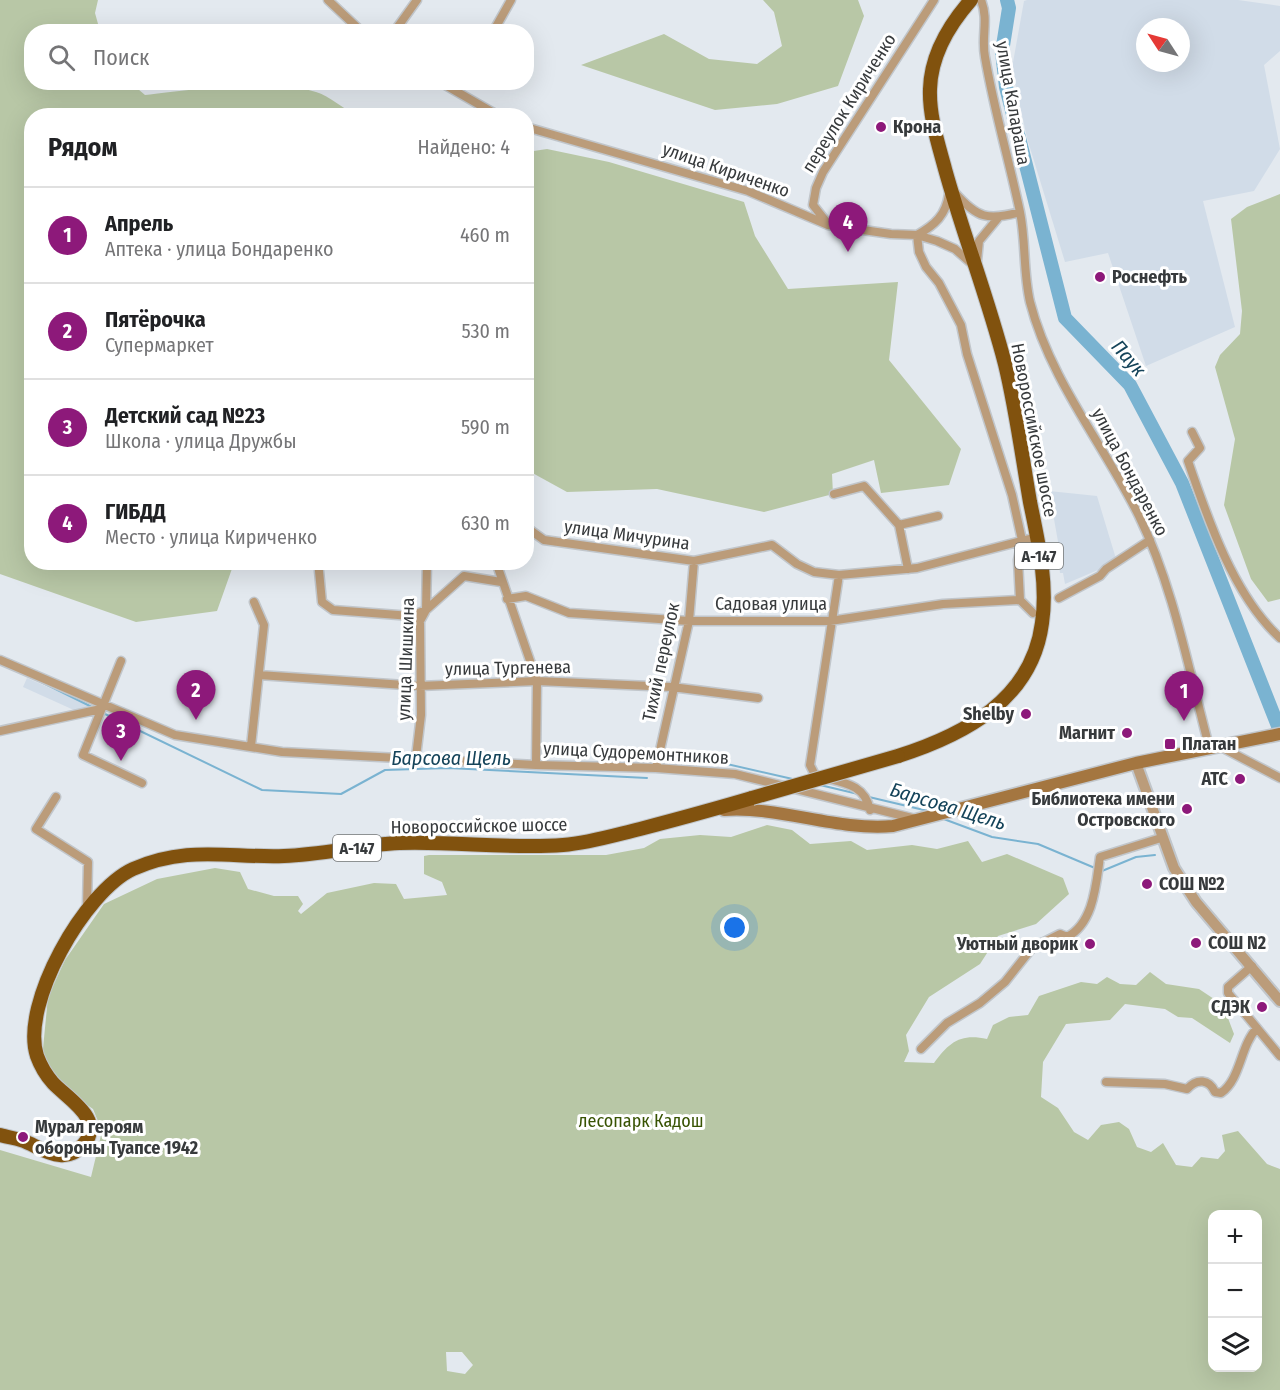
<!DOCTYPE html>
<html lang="ru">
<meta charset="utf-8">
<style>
body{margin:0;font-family:"Fira Sans Condensed",sans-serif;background:#f6f6f6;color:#202124}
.controls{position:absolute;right:18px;bottom:18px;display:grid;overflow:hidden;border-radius:12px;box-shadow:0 6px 24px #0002}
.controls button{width:54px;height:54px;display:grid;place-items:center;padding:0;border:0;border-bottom:2px solid #e0e0e0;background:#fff;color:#202124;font:30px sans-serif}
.compass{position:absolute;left:1136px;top:18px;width:54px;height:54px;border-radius:50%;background:#fff;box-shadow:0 6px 24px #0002;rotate:306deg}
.you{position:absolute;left:735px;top:928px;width:21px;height:21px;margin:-15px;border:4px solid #fff;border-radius:50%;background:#1a73e8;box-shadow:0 0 0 9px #1a73e833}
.badge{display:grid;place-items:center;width:39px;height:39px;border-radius:50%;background:#8d197a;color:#fff;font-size:20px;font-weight:700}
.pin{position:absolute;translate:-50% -50px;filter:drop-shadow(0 2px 3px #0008)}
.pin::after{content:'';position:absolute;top:32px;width:21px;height:18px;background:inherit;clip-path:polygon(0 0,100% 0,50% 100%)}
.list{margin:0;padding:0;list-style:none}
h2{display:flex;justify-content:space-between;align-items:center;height:78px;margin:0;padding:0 24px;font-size:26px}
h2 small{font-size:20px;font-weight:400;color:#757577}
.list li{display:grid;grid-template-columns:39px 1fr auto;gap:18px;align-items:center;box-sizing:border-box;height:96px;padding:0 24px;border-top:2px solid #e0e0e0}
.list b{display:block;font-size:22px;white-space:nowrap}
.list p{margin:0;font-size:20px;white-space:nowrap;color:#757577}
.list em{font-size:20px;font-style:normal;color:#757577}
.icon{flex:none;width:33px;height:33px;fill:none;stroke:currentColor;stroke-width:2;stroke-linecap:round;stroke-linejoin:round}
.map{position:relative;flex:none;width:1280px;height:1390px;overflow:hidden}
.search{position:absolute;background:#fff;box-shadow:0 6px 24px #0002;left:24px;top:24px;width:510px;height:66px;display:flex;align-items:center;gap:15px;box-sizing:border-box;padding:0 21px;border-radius:24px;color:#757577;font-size:22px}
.panel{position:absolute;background:#fff;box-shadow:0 6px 24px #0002;left:24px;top:108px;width:510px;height:462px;border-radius:24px}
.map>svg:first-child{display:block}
.built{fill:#d1dce8;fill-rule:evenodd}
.green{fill:#b8c7a6;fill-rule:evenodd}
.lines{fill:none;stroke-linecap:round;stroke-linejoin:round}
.stream{stroke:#7ab3d1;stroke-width:2}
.river{stroke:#7ab3d1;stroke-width:14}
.minor-casing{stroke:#c1c6cb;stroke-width:11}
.tertiary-casing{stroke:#c1c6cb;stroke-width:14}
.secondary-casing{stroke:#c1c6cb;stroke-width:15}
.trunk-casing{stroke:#c1c6cb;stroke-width:16}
.minor{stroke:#bb9c7a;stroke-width:8}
.tertiary{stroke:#bb9c7a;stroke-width:10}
.secondary{stroke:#a47640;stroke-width:12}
.trunk{stroke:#81520e;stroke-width:14}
.trunk-bridge-casing{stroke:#c1c6cb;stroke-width:16;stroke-linecap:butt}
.trunk-bridge{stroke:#81520e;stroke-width:14}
.poi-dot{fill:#8d197a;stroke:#fff;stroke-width:2}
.labels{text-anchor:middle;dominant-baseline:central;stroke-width:6;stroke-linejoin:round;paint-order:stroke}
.shield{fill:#fff;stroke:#737576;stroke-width:1.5}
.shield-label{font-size:16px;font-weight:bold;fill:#373a3c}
.street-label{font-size:18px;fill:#373a3c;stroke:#fff}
.poi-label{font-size:18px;font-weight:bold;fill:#373a3c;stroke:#fff;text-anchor:start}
.park-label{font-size:18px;fill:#385303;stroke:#fff}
.water-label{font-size:20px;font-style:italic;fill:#15445a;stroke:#fff}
</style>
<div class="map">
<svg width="1280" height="1390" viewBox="0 0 1280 1390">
<rect width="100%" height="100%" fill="#e3e9ef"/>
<!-- built -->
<path class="built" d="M1027,0H1238L1280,6V51L1264,65L1280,149L1254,191L1203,201L1235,327L1146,366L1108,253L1065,262L1027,138L1012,68L1024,1ZM1145,27H1181V63H1145Z
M1049,491L1097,496L1117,562L1065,584L1063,573H1060L1059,565L1062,564Z
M27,678L89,705L86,711H76L23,687Z"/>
<!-- green -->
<path class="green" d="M0,0H98L95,13L100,31L32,32V82L131,83L145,95C188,90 276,78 316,92C329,96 343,108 355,115L32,116V562L234,563L217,611L136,622L0,574Z
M763,0H858L864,16L838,86L777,104L715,110L581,65L664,34L709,59L757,64L782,46L774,12Z
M547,149L609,162L744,202L755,236L788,289L898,282L889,360L961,449L949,485L881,493L874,460L832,474L833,494L764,512L657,489L567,492L527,470V152Z
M1280,194V599L1268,602L1251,579L1224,505L1235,439L1215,367L1220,355L1240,334L1242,311L1231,219L1247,207Z
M767,825L792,830L810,844L851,841L867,850L912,845L937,849L968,841L982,862L1007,854L1063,878L1069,894L1036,924L998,936L980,964L929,997L906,1035L909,1051L904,1062L934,1063C949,1042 961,1033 987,1039L993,1025L1009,1017L1028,1015L1039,996L1081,982L1097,984L1107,977L1120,984L1136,985L1150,972L1166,984L1199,989L1223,1005L1234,1034L1230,1043L1192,1018L1178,1017L1165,1009L1125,1004L1110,1020L1066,1024L1043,1062L1041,1097L1058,1108L1074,1132L1088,1140L1101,1125L1119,1122L1129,1129L1137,1147L1151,1152L1163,1143L1176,1165L1192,1167L1201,1157L1218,1159L1225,1151L1222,1135L1238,1131L1267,1164L1280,1169V1390H0V1150L91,1177L102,1131L93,1109L65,1090L42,1059L48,997L65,960L104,904L157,879L215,868L240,872L248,889L274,896H298L303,904L298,911L301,914L327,893L374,883L396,884L404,899L447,895L442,882L424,874V856L429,855H606L644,848L660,839L700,835L731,837ZM1212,1214H1258V1368H1212ZM446,1352H462L473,1365L465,1374L447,1371Z"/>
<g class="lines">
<!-- stream -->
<path class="stream" d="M33,678L92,707
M103,713L262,790L341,794L385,770L448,768L647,778
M692,763L705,759L797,780
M820,785L858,794
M869,797L928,811
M941,818L992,837L1038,844L1102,871L1136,857L1155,855"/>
<!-- river -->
<path class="river" d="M1007,0L1009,8L1002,52L1006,87L1065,318L1130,385L1182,483L1280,731"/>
<defs>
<path id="minor" d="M328,0L362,32
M981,0C989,20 981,37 985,57C994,110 1009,160 1020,212C1026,242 1023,272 1030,302C1050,380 1104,445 1139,516C1174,588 1189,672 1210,750
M394,32L417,0
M493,32L511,0
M440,82L499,116
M457,91L461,82
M526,127L748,191L828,225L891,234L917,235L937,241L955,249L972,264
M955,193C977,218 988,221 1020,212
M828,224L813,205L816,188L823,172L934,0
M917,235L919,252L926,267L939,283L961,325L967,354L1012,495L1022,540L1018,560L1020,600
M917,235C935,225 946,215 949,194
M977,261L979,241L998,218
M1192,432L1200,448L1188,461C1208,520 1234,596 1280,638
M834,494L864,486L899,525L938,516
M899,525L908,569
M526,527L544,540L694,561L772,545L797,564L814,572L839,575L917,568L1037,537
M496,562L537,681L536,765
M319,571L322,602L333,610L411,616L426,610L464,576L501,582
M839,575L810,765L815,775C838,783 864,781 870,810
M1059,598L1100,576L1106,569L1150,540
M507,599L526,596L569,613L689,621H830L943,604L1020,600
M1020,600L1033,613
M0,660L175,735L282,752L536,765L656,768L735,774L916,819
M121,661L83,755L142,783
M259,675L419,686L537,681L672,687L758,698
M0,731L101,709
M251,746L264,625L254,602
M1221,747L1280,778
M416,757L421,715L420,621L426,610L427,562
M656,768L689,621L694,561
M56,797L36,829L88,862L87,907
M1252,966L1228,987V993L1280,1056
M921,1049L947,1023L980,1003L1005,982L1032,948L1060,934L1067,937C1094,923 1096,884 1100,857L1161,838
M1106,1082L1165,1084L1187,1089C1197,1078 1209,1079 1215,1092L1221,1093C1241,1079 1240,1046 1257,1028"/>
<path id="tertiary" d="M1136,763L1174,868L1196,902L1280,1001"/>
<path id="secondary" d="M724,810C781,806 836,831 893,826L1136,763L1280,734"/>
<path id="trunk" d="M898,756C964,735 1032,700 1042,623C1048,583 1038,541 1030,502C1022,456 1016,409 1005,364C988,298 963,234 945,169C938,143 929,116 930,89C931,54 949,25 971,0
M0,1135C7,1137 14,1138 21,1140C34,1144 45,1154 60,1155C70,1156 76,1152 83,1145C106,1120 68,1099 53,1083C46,1075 41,1067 37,1056C20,1004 85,891 133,869C187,845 229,858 284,856C322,855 360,845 399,843C453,841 509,849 563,845C589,843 615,835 640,829C678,819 715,809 752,798"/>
</defs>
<!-- minor casing -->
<use href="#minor" class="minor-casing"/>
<!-- tertiary casing -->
<use href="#tertiary" class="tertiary-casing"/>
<!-- secondary casing -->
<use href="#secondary" class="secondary-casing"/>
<!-- trunk casing -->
<use href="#trunk" class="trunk-casing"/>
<!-- minor -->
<use href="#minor" class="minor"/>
<!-- tertiary -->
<use href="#tertiary" class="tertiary"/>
<!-- secondary -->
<use href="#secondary" class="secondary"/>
<!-- trunk -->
<use href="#trunk" class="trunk"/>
<defs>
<path id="trunk-bridge" d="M752,798L898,756"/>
</defs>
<!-- trunk-bridge casing -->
<use href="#trunk-bridge" class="trunk-bridge-casing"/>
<!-- trunk-bridge -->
<use href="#trunk-bridge" class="trunk-bridge"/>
</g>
<!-- markers -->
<g class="poi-dot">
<circle cx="881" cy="127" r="6"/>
<circle cx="1100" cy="277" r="6"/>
<circle cx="1026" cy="714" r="6"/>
<circle cx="1127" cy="733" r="6"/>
<rect x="1164" y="738" width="12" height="12" rx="3"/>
<circle cx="1240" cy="779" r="6"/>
<circle cx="1187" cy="809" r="6"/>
<circle cx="1147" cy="884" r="6"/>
<circle cx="1196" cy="943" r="6"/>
<circle cx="1090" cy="944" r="6"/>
<circle cx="1262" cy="1007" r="6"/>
<circle cx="23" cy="1137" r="6"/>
</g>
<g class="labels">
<!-- shield labels -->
<g class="shield">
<rect x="1015" y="543" width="48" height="26" rx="4.5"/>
<rect x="333" y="835" width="48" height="26" rx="4.5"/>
</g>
<g class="shield-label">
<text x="1039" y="556">А-147</text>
<text x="357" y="848">А-147</text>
</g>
<!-- street labels -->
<g class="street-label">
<text transform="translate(849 103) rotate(-58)">переулок Кириченко</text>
<text transform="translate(1013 103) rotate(80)">улица Калараша</text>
<text transform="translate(726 170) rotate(19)">улица Кириченко</text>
<text transform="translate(1034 430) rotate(79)">Новороссийское шоссе</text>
<text transform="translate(1130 472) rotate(62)">улица Бондаренко</text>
<text transform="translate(627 535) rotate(8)">улица Мичурина</text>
<text x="771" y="604">Садовая улица</text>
<text transform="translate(406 659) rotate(-88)">улица Шишкина</text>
<text transform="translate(661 662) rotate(-78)">Тихий переулок</text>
<text transform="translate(508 668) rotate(-1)">улица Тургенева</text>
<text transform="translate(636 753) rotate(3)">улица Судоремонтников</text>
<text transform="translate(479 826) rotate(-1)">Новороссийское шоссе</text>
</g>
<!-- poi labels -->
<g class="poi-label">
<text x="893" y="127">Крона</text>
<text x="1112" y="277">Роснефть</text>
<text x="1014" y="714" text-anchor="end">Shelby</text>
<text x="1115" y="733" text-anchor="end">Магнит</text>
<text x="1182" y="744">Платан</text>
<text x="1228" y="779" text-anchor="end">АТС</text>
<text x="1175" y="799" text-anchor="end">Библиотека имени<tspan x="1175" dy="21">Островского</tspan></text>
<text x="1159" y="884">СОШ №2</text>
<text x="1208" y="943">СОШ N2</text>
<text x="1078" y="944" text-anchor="end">Уютный дворик</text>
<text x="1250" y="1007" text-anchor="end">СДЭК</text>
<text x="35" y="1127">Мурал героям<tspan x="35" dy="21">обороны Туапсе 1942</tspan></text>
</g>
<!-- park labels -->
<g class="park-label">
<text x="641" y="1121">лесопарк Кадош</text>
</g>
<!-- water labels -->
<g class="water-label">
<text transform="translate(1129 358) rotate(49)">Паук</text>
<text x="451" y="758">Барсова Щель</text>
<text transform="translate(948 806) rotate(17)">Барсова Щель</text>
</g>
</g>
</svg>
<div class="controls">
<button>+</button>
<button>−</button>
<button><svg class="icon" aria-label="layers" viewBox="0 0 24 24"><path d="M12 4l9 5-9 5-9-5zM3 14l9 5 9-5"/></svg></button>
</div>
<svg class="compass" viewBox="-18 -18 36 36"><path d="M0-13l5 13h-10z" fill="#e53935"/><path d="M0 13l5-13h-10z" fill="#757577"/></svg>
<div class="you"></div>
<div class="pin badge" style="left:1184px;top:721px">1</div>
<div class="pin badge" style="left:196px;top:720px">2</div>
<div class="pin badge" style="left:121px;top:761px">3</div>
<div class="pin badge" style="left:848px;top:252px">4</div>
<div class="search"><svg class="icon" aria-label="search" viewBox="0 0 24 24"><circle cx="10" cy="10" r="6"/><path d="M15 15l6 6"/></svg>Поиск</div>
<section class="panel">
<h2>Рядом<small>Найдено: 4</small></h2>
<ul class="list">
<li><span class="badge">1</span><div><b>Апрель</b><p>Аптека · улица Бондаренко</p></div><em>460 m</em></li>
<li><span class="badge">2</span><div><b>Пятёрочка</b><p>Супермаркет</p></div><em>530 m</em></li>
<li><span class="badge">3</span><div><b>Детский сад №23</b><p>Школа · улица Дружбы</p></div><em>590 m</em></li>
<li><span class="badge">4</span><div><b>ГИБДД</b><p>Место · улица Кириченко</p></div><em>630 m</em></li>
</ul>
</section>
</div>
